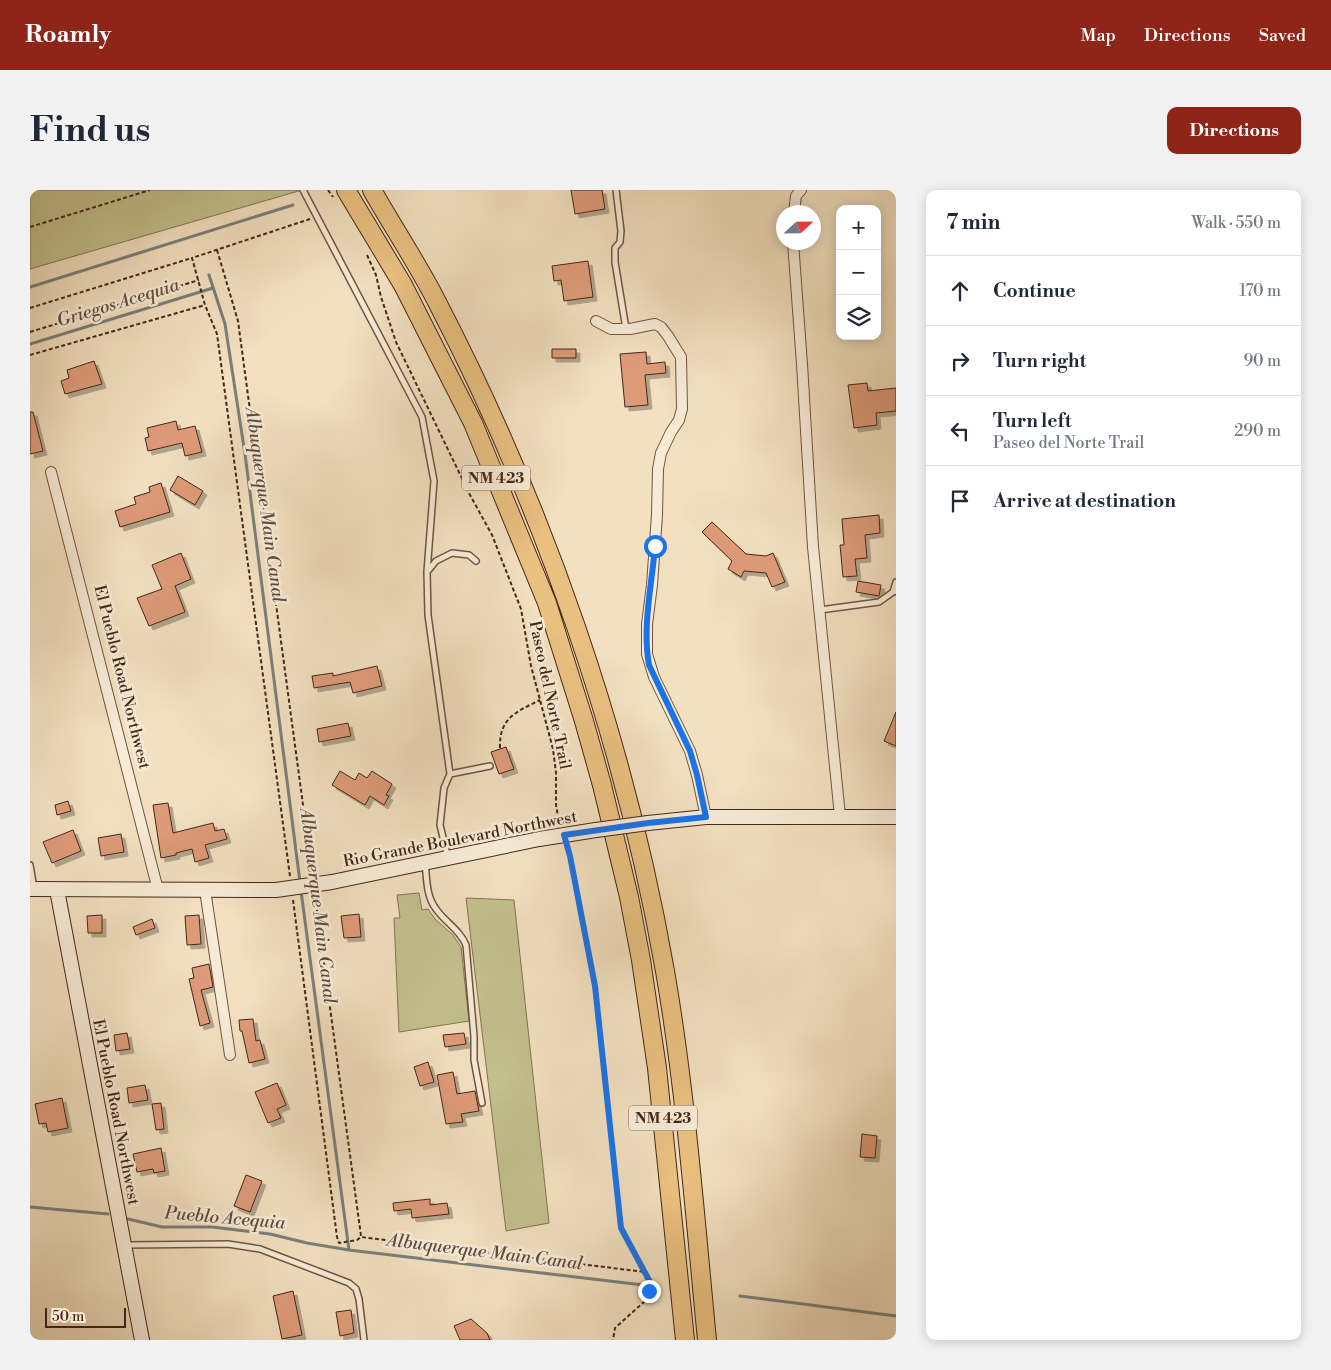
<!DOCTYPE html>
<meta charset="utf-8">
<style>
body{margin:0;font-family:"Libre Bodoni",serif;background:#f2f2f3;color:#1f2937}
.controls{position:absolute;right:15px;top:15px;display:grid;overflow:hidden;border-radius:10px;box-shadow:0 2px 12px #0003}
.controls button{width:45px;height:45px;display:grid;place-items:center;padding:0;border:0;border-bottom:1px solid #e0e1e3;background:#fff;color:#1f2937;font:25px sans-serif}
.compass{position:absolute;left:746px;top:15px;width:45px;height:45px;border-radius:50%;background:#fff;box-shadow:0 2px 12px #0003;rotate:68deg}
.scale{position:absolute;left:15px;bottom:12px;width:81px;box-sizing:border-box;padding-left:5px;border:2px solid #452617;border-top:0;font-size:14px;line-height:18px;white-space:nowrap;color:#452617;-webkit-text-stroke:4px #f7ebd6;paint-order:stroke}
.stop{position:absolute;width:15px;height:15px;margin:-11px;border:4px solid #1a73e8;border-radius:50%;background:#fff}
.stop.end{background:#1a73e8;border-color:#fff;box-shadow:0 1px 5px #0008}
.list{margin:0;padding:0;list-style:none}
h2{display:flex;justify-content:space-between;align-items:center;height:65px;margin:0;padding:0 20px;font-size:21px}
h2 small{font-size:16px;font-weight:400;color:#747a83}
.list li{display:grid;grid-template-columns:32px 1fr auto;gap:15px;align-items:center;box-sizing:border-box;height:70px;padding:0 20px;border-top:1px solid #e0e1e3}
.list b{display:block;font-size:19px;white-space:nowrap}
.list p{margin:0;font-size:16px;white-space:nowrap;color:#747a83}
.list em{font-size:16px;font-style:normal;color:#747a83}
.icon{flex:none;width:28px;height:28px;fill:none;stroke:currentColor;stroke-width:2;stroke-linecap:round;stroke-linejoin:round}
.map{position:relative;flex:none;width:866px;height:1150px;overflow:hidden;border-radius:10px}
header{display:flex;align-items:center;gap:30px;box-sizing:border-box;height:70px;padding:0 25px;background:#8f2418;color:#fff}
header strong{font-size:24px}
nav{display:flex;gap:28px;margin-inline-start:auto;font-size:18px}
.intro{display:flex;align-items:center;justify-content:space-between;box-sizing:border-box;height:120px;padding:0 30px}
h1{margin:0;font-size:35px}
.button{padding:12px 22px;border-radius:10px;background:#8f2418;color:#fff;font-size:18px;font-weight:700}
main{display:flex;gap:30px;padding:0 30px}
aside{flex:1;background:#fff;border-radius:10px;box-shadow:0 2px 12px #0003}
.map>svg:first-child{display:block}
.green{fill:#c2c08d;stroke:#847352}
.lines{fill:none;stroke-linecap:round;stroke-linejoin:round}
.stream{stroke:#7b7f7a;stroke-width:3}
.building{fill:#de9b79;stroke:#452617;filter:url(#shadow)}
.lane-casing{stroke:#705441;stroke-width:8}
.street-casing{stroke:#705441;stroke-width:12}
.secondary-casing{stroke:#452617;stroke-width:16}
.highway-casing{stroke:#452617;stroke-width:20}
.path{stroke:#452617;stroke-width:2;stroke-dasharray:4 2.5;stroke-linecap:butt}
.lane{stroke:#f7ebd6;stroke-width:5}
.street{stroke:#f7ebd6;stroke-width:10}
.secondary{stroke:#f7ebd6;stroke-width:14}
.highway{stroke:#e9c080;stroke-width:18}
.secondary-bridge-casing{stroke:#452617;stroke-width:16;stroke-linecap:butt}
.secondary-bridge{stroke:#f7ebd6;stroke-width:14}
.route{stroke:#1a73e8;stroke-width:6}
.labels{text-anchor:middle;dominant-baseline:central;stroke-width:5;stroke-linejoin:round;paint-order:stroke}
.shield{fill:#f7ebd6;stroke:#7a6150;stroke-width:1}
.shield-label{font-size:15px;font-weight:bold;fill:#452617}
.street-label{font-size:16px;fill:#452617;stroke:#f7ebd6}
.water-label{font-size:18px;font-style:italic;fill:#5c4b40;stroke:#f7ebd6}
</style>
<header>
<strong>Roamly</strong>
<nav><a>Map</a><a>Directions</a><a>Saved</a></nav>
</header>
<div class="intro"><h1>Find us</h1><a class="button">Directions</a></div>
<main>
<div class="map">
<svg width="866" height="1150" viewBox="0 0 866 1150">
<defs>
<filter id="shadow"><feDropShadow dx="4" dy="4" stdDeviation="0" flood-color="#0004"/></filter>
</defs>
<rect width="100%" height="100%" fill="#f2e0c0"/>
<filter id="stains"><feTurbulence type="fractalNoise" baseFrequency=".004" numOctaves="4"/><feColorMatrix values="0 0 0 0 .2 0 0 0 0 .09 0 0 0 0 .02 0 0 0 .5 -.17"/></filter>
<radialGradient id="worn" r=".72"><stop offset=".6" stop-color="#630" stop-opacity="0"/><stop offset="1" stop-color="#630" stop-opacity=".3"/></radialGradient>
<!-- green -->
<path class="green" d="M0,0H272L0,79Z
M389,703L392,720L398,719L405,729L423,745L431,757L439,831L369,842L364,728H370L367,705Z
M436,708L484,710L519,1033L476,1041Z"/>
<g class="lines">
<!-- stream -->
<path class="stream" d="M179,85L195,134L215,264L270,692
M0,97L263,15
M0,154L183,98
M271,701L319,1060
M0,1017L78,1024
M98,1029L132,1037H182L240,1044L277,1053L319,1060L613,1095
M710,1106L866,1126"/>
</g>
<!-- building -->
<path class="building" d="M541,0H572L575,19L545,24Z
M558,71L563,107L534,111L531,90L524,91L522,76Z
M522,159H546V168H522Z
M616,162L617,174L635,172L636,183L615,185L618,215L595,217L590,164Z
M64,171L72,194L35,204L31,191L39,188L37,180Z
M837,193L838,201L866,198V221L846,223L847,235L824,238L818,195Z
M0,222H3L13,261L0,264Z
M146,231L148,240L165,236L172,262L155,266L152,253L118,261L115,248L119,247L117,238Z
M148,286L173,301L165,315L140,300Z
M131,293L140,322L90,337L85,321L106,314L104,307L120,302L119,297Z
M849,325L850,343L835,345L837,368L825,369L827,386L813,387L810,355H814L812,329Z
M682,332L716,364L736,366L743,363L755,392L742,397L736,383L714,381L711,387L698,379L702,371L672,342Z
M151,363L161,389L145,396L155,422L119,436L107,408L132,399L122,375Z
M828,391L851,395L849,406L826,402Z
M347,476L352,496L323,503L320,492L284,498L282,486L303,483V486Z
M866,522V556L854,551Z
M318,533L321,546L289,552L287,539Z
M476,557L484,579L469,584L461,562Z
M310,581L325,590L329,583L337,588L342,581L362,594L356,605L359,606L354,615L340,606L335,615L302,595Z
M38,611L41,621L27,625L25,615Z
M138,613L143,643L183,633L185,641L194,639L197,649L175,655L179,668L165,672L162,659L146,663V665L131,668L123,615Z
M43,640L51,661L22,673L13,652Z
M91,644L94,662L71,666L68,648Z
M329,724L331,747L314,748L311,726Z
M72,725V743H58L57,726Z
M169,725L171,754L157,755L155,726Z
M122,729L125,738L106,745L103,737Z
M179,774L183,797L171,800L180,833L170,836L159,789L164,788L162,778Z
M223,829L226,851L230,850L235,869L219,873L212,841H210L209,830Z
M97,843L100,859L86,861L84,845Z
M434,843L436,854L415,857L413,845Z
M398,872L404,892L390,896L384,877Z
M423,882L427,904L445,901L449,921L431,924L433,932L416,934L407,885Z
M247,893L256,915L247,919L251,928L238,933L225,902Z
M115,895L118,910L99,913L97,898Z
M32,908L38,938L18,942L16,933L9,934L5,914Z
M131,913L134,939L126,940L122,914Z
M832,944L847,946L845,968L830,967Z
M131,958L135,981L124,983L123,979L107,982L103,964Z
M216,985L232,991L220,1022L204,1016Z
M400,1009V1015L417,1013L419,1024L382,1028L381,1019L364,1021L363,1013Z
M263,1101L272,1145L252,1149L243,1106Z
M321,1120L324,1143L310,1146L306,1122Z
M441,1129L457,1143L460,1150H430L424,1136Z"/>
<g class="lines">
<defs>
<path id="lane" d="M273,0L392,227L404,291L397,382
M586,0L591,41L590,52L585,58V72L596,139
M863,402L866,392
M790,420L849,412L863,402L866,401
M420,584L460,576
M418,668L410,635L414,598L420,584L398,425L397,382L406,371L422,363L439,365L446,371
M395,673C397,689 396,706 406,719C415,732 430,740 436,755L444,846V870L452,913
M0,675L4,699
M96,1055L198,1054L230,1059L319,1093L326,1099L329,1109L334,1150"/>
<path id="street" d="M764,22L766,6L771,0
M763,52L772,174L783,357L810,626
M566,131L581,139H600L625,134L631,137L638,146L651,167L652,219L649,230L641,242L631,263L628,279L627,325L622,395L617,434V464L624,487L660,561L667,585L676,627
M21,282L128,700
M175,700L200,865"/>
<path id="secondary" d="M618,633L676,627H866
M0,699L246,700L302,692L509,649L566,640
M27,700L112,1150"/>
<path id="highway" d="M316,0L373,95L443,233L517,413L554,531L572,595L599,707L611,770L627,878L655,1150
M342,0C363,37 387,73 406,110C515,320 594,548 635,781C656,903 665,1027 677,1150"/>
</defs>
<!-- lane casing -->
<use href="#lane" class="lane-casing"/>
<!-- street casing -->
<use href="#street" class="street-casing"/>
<!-- secondary casing -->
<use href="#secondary" class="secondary-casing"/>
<!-- highway casing -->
<use href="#highway" class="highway-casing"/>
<!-- path -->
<path class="path" d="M298,0L303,7
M0,37L120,0
M187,60L208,131L282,682
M337,65L346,85L351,107L366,152L440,305L462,345L491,419L501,476L523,559L526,583V615L529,633
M0,118L162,68
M0,142L169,90
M0,165L175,115
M470,558C469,528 486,522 510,510
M537,656L565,796L591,1038L621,1092L619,1101L615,1111L585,1138L583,1150
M260,686L187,144L175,115L162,68L280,29
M285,707L331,1046
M263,710L307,1047L309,1053L327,1050L331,1047L615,1082"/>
<!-- lane -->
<use href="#lane" class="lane"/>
<!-- street -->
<use href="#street" class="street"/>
<!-- secondary -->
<use href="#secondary" class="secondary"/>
<!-- highway -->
<use href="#highway" class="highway"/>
<defs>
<path id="secondary-bridge" d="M566,640L618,633"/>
</defs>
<!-- secondary-bridge casing -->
<use href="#secondary-bridge" class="secondary-bridge-casing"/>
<!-- secondary-bridge -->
<use href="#secondary-bridge" class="secondary-bridge"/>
</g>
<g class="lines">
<!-- route -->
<path class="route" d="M619,1101L620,1092L591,1038L565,796L540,666L534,645L618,633L676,627L667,585L660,561L619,475C612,436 622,395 625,356"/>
</g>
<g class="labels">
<!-- shield labels -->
<g class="shield">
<rect x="432" y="275.5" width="68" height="25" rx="4"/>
<rect x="599" y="915.5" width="68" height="25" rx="4"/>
</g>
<g class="shield-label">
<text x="466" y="288">NM 423</text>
<text x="633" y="928">NM 423</text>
</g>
<!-- street labels -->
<g class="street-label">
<text transform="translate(92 487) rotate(76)">El Pueblo Road Northwest</text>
<text transform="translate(520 505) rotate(78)">Paseo del Norte Trail</text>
<text transform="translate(430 649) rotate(-11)">Rio Grande Boulevard Northwest</text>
<text transform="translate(86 922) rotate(79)">El Pueblo Road Northwest</text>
</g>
<!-- water labels -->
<g class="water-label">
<text transform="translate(88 113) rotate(-17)">Griegos Acequia</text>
<text transform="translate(235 315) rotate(82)">Albuquerque Main Canal</text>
<text transform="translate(288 716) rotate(83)">Albuquerque Main Canal</text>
<text transform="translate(195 1028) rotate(5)">Pueblo Acequia</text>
<text transform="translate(455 1062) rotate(7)">Albuquerque Main Canal</text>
</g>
</g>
<rect width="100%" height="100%" filter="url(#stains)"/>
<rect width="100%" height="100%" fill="url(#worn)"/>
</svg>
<div class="controls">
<button>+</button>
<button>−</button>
<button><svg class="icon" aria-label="layers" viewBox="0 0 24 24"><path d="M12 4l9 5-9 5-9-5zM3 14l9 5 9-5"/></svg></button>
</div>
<svg class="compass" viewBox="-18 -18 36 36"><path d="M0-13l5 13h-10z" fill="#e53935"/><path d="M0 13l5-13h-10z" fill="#747a83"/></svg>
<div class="scale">50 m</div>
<div class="stop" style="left:625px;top:356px"></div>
<div class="stop end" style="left:619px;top:1101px"></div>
</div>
<aside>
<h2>7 min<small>Walk · 550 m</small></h2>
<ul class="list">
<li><svg class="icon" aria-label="ahead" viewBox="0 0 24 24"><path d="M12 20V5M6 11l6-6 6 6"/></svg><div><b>Continue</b></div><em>170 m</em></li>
<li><svg class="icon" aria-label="right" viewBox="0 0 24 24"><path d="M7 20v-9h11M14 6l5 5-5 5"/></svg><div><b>Turn right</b></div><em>90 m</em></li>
<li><svg class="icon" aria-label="left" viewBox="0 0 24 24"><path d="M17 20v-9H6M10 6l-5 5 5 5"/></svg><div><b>Turn left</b><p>Paseo del Norte Trail</p></div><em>290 m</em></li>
<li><svg class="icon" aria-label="arrive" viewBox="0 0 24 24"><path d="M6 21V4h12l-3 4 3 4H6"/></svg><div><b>Arrive at destination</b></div></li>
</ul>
</aside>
</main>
